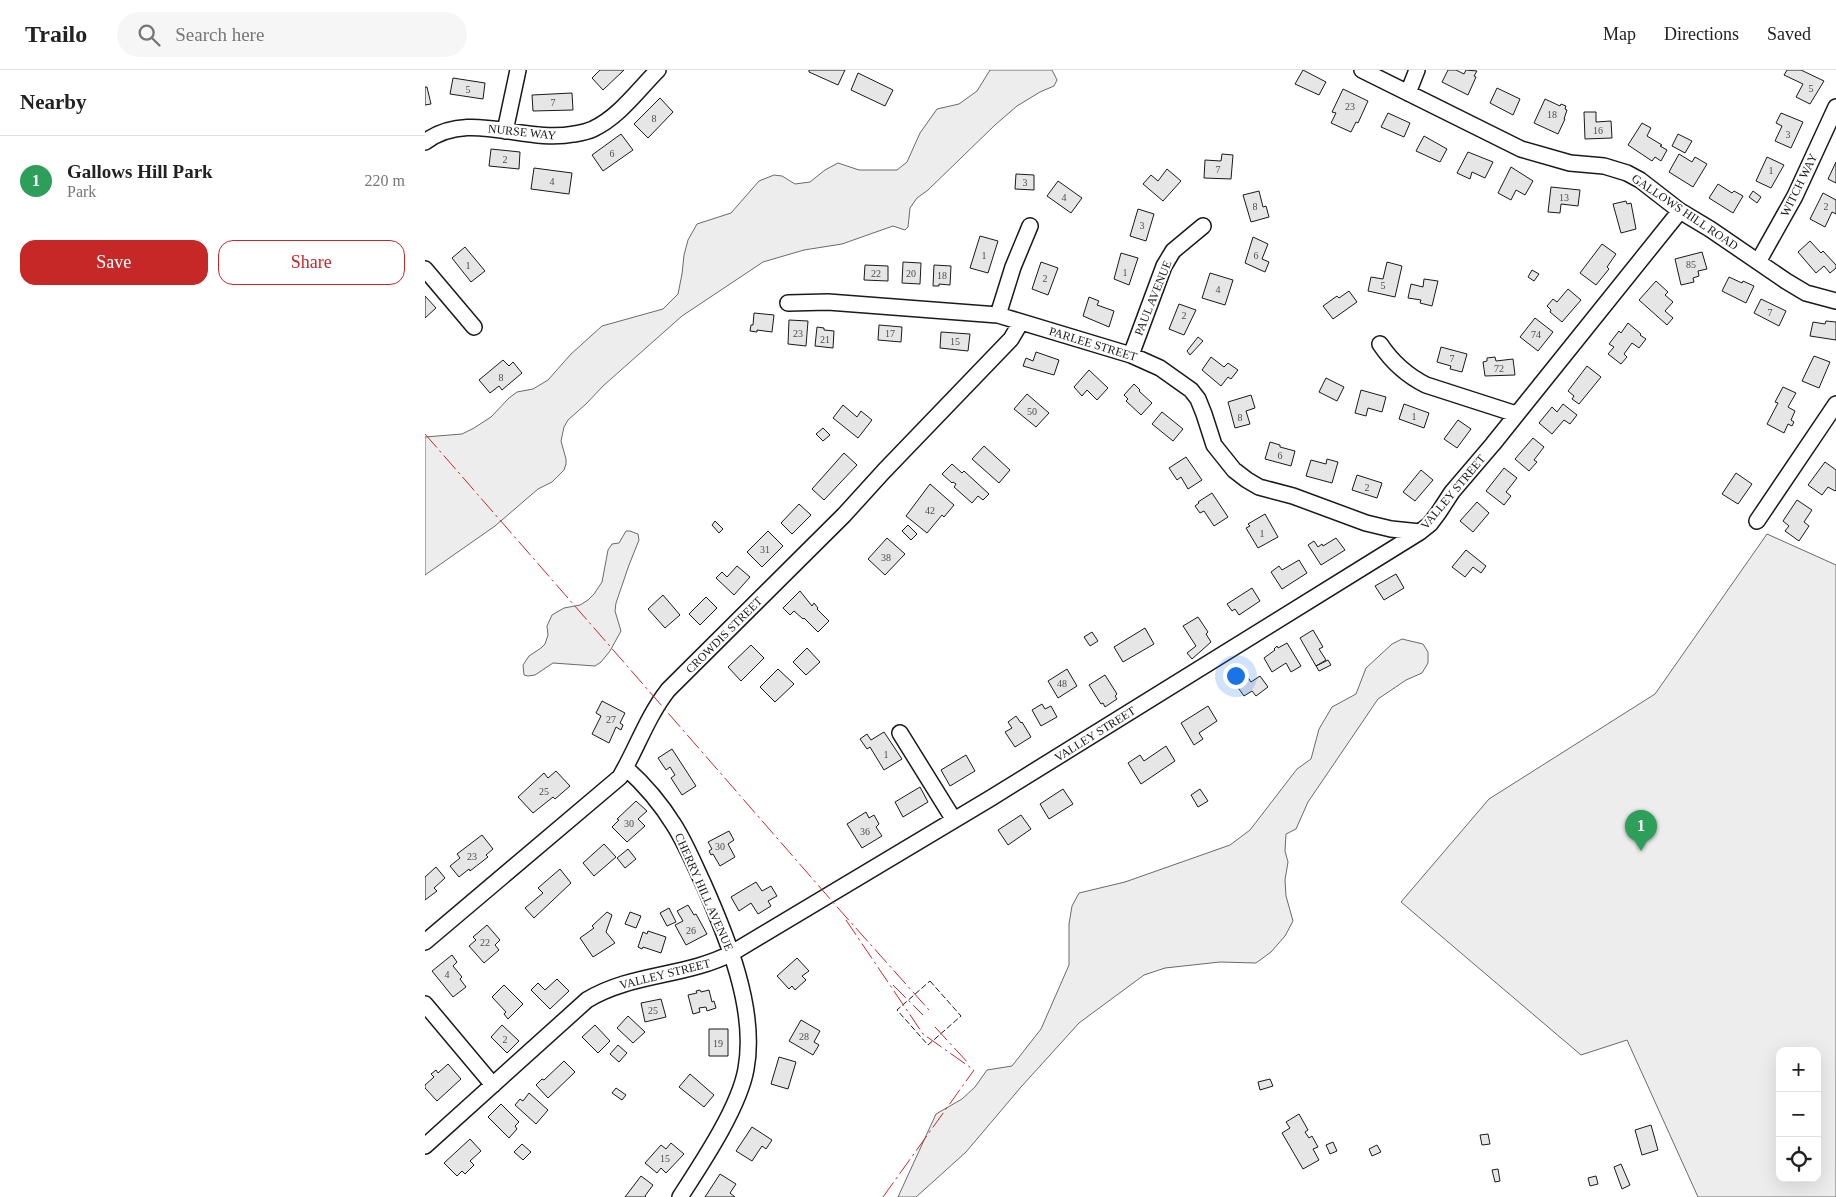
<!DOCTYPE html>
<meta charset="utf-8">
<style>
body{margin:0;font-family:"Times New Roman",serif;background:#f6f6f6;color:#222}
.controls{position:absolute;right:15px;bottom:15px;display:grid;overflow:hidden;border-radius:10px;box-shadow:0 5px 20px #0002}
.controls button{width:45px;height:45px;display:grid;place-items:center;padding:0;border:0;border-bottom:1px solid #e0e0e0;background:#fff;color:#222;font:25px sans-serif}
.you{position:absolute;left:810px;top:605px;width:18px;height:18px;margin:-12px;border:4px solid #fff;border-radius:50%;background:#1a73e8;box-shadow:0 0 0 8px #1a73e833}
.badge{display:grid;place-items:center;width:32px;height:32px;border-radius:50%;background:#c62828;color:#fff;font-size:16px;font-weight:700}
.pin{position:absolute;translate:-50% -41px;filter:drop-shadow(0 1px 2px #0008)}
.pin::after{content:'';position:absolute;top:26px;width:18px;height:15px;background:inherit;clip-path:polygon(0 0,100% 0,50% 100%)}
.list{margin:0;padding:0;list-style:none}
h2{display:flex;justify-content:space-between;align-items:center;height:65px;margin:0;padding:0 20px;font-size:21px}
h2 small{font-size:16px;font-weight:400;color:#767676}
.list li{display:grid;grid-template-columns:32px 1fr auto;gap:15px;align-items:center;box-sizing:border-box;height:90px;padding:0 20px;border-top:1px solid #e0e0e0}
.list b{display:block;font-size:19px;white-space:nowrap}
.list p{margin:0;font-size:16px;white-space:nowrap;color:#767676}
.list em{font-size:16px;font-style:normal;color:#767676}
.actions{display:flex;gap:10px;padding:15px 20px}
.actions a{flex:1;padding:11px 0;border:1px solid #c62828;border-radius:15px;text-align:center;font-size:18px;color:#c62828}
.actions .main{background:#c62828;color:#fff}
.icon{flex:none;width:28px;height:28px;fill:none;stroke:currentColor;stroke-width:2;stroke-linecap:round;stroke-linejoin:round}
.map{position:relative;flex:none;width:1411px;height:1127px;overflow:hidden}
header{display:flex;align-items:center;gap:30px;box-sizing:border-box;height:70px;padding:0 25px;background:#fff;border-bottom:1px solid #e0e0e0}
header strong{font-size:24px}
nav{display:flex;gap:28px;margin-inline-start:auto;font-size:18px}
.search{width:350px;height:45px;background:#f6f6f6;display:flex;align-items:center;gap:12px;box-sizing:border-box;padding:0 18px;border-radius:28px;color:#767676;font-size:19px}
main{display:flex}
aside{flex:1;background:#fff}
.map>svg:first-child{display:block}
.built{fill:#ededed;stroke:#6a6a6a;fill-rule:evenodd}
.building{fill:#e6e6e6;stroke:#1a1a1a}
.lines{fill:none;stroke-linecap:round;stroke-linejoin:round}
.minor-casing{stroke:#1a1a1a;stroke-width:18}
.minor{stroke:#fff;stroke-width:15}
.fence{stroke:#1a1a1a;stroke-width:1;stroke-dasharray:6 2.5;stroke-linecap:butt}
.power{stroke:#c62828;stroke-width:1;stroke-dasharray:18 4 2.5 4;stroke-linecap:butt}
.labels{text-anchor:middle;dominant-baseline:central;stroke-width:4;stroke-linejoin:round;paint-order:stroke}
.number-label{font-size:10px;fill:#4d4d4d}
.street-label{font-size:12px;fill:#1a1a1a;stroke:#fff}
</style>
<header>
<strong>Trailo</strong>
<div class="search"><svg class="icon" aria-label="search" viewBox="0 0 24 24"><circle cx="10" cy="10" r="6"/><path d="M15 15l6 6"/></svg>Search here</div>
<nav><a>Map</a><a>Directions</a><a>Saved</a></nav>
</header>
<main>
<aside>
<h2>Nearby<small></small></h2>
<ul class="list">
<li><span class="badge" style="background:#2e9e5b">1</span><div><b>Gallows Hill Park</b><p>Park</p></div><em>220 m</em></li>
</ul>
<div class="actions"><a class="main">Save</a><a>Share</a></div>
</aside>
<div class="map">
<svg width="1411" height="1127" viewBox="0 0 1411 1127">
<rect width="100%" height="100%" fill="#fff"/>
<!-- built -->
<path class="built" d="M565,0H627L632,10L629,16L615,22L592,36L570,55L503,120L492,128L485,138L483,157L480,160L468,156L417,174L379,180L338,192L257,246L178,316L161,334L143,350L139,357L136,371L141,389V394L139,400L127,412L113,419L70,456L0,505V367L37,364L49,358L66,347L84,328L92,322L108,319L123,310L146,284L177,256L238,239L253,224L257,204L259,185L263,170L272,154L306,143L334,111L349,105L357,106L370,114L385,112L400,100L413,93L434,100H472L482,92L495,63L512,39L534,34L552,21Z
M201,461H205L213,464L214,470L204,495L191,533L190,541L196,561L185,581L176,592L170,596L128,593L110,605L103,606L99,605L98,595L104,586L116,578L120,574L123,565L122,556L127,545L139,538L155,535L163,530L169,524L177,512L183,480L187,474L194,473Z
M1342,464L1411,495V1127H1273L1202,970L1156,985L976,832L1064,729L1230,624ZM1355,981H1392V1108H1355Z
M977,569L998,574L1003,582V593L997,603L981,610L953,629L883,732L871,759L861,764L860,781L863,792L860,810L861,826L868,851L860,866L846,882L831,893L795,892L740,898L719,905L654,953L596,1017L541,1082L510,1110L491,1127H473L511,1044L537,1029L550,1017L562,1000L587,996L616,959L644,895V854L647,836L654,823L700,812L805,775L825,760L872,699L886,689L894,659L907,637L931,624L941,598L967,574Z"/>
<!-- building -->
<path class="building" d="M175,0H199L178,20L167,8Z
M384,0H420L413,15L384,2Z
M878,0L901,12L894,25L870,14Z
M1023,0H1031L1039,4L1041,0L1052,1L1049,6L1051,7L1043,25L1017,12Z
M1362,0H1376L1399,11L1385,34L1371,27L1378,14L1359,5Z
M433,3L468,20L460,36L426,20Z
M28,8L60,13L58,29L25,24Z
M0,17H2L6,34L0,35Z
M1072,18L1095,29L1088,45L1065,33Z
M918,19L943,31L933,53L931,52L926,62L906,53L911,43L907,42Z
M147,23L148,40L108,41L107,25Z
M235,28L248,42L223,68L209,54Z
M1120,29L1135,36L1136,34L1141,36L1140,39L1142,40L1139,49H1140L1133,64L1109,53Z
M1159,42H1171V52L1186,51L1187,68L1160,69Z
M963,43L985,53L979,67L956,57Z
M1356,43L1378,52L1366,78L1350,71L1357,56L1351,53Z
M1217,53L1226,58L1222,66L1237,75L1235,76L1242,80L1236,91L1230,87L1227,91L1203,75Z
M196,64L208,80L178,101L167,85Z
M1253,64L1267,71L1260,83L1247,76Z
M999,66L1022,79L1015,92L991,81Z
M66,79L95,82L94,99L64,96Z
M1043,82L1068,92L1060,108L1047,102L1045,109L1032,103Z
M797,84L808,85L806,109L779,108L780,90L796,91Z
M1254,84L1267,92L1270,87L1282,94L1268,117L1244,102Z
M1342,87L1359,95L1346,118L1331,111Z
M1411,92V113L1403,109Z
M1086,97L1108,111L1100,125L1091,120L1086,130L1073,123Z
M109,98L147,103L144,124L106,119Z
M742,99L756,111L738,131L718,114L726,105L733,111Z
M591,104L609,105V120L590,119Z
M633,111L657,128L646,143L622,126Z
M1293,114L1307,123L1309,121L1318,126L1308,143L1284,128Z
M1126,117L1155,120L1153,136L1136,134L1135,143L1123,142Z
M834,121L838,137L841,136L844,147L826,152L818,125Z
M1328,121L1336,127L1332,133L1324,127Z
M1398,123L1411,130V144L1407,142L1400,157L1385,149Z
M1201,131L1202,134L1206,133L1211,159L1196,163L1188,134Z
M713,139L729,144L721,171L705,166Z
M555,166L573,171L563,203L545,198Z
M828,167L843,174L837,189L844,192L840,202L820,193Z
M1385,171L1396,183L1398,181L1411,195V198L1405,203L1399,196L1391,203L1373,182Z
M1177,174L1191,184L1182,197L1184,199L1171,215L1155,203Z
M40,177L60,201L46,212L27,188Z
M1277,182L1282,199L1273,201L1274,206L1268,208L1269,212L1256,215L1250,189Z
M696,183L713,188L704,215L689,209Z
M478,192L496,193L495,214L477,213Z
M616,192L633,198L623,225L607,219Z
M962,192L977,196L970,227L943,221L946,207L958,209Z
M440,195L463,196V211L439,210Z
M509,195L526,196L525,215L514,214V216H508Z
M1107,200L1114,204L1109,211L1103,207Z
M785,203L808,210L800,235L777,228Z
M1304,207L1317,213L1318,211L1329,216L1321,233L1297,221Z
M999,209L1013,211L1007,236L995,233L996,230L983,228L986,214L998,217Z
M1231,211L1243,222L1240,225L1248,232L1240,241L1248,248L1242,255L1214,230Z
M1143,219L1156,230L1137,252L1125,242L1126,240L1122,236L1128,229L1132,232Z
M924,221L932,232L908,249L898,236L912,226L914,228Z
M0,226L11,238L0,248Z
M664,227L674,231L672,235L689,241L684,257L658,246Z
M1336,229L1361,241L1354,256L1329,243Z
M754,234L771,240L759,265L744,259Z
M329,243L349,245L347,262L332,260V262L325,261L326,255H328Z
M1110,248L1128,262L1113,281L1095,267Z
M364,250L383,251L381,276L363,274Z
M1401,251L1411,252V270L1385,266L1388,252L1400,254Z
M1203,253L1216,264L1215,265L1221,269L1214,278L1207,273L1199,284L1202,287L1196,294L1183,284L1189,277L1184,274L1194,261L1196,263Z
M454,255L477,257L476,272L453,270Z
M392,257L399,258V260L409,261L408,278L390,276Z
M516,262L545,264L543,281L515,278Z
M773,267L778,271L765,285L762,281Z
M1016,277L1042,284L1037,302L1025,299L1026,296L1012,292Z
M611,282L634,290L629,305L598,296L601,288L608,291Z
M1389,286L1405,292L1394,318L1377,311Z
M786,287L799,297L803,293L813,300L806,309L803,307L796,316L777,300Z
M1070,287L1071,291L1088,289L1090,305L1060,306L1058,292L1062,291V288Z
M78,290L84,296L88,292L97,303L77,320L74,316L65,323L54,310Z
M1162,296L1176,307L1154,334L1147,329L1149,326L1143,321Z
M664,300L683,318L672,330L662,320L657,326L649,317Z
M901,308L919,317L912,331L894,322Z
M709,314L715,320L714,321L727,333L716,345L701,331L703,329L699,325Z
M1358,317L1371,323L1363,337L1370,341L1366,350L1369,352L1367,356L1363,354L1359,363L1342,354L1353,333L1350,332Z
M936,320L961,327L957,342L943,338L941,346L930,343Z
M602,324L624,343L611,357L589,339Z
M826,325L830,338L821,341L825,354L810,358L803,332Z
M979,334L1004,343L999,358L974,349Z
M1138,334L1152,345L1145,354L1139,350L1127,364L1114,353L1127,337L1132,342Z
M418,335L432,347L436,341L447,350L433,368L408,348Z
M737,342L758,359L748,371L727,354Z
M1033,350L1046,359L1032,378L1019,369Z
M398,358L405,365L398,371L391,364Z
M1108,368L1119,377L1109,390L1112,392L1104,401L1090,389Z
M845,372L855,375V377L870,381L866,396L840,389Z
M559,376L585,400L574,413L547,389Z
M419,383L432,395L399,430L387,419Z
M761,387L777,410L763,419L756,407L752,410L744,398Z
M902,389L913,392L907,413L881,406L886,390L901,394Z
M1400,392L1411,400V420L1410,421L1403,417L1397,425L1383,415Z
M527,394L537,403L539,401L564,424L558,430L553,426L547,433L529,417L531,414L528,412L527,413L517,404Z
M1079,398L1092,408L1081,422L1086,426L1079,435L1061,421Z
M996,400L1008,410L990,431L978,422Z
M1311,403L1327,414L1313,434L1297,424Z
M932,405L957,413L952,428L927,420Z
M505,414L529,435L519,447L517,445L502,463L481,446Z
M787,423L803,447L789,456L779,441L775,443L770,436L774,433L773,432Z
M1372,430L1387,440L1379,452L1384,456L1374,471L1360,461L1364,456L1358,451Z
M1052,432L1064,443L1048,462L1035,451Z
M374,434L386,445L367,464L356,453Z
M840,444L853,467L833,478L821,458L825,456L823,454Z
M290,451L298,459L294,463L287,455Z
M483,455L492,464L486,470L477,461Z
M343,461L358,476L337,497L322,482Z
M462,468L480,484L460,505L443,489Z
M911,468L920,480L896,495L883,475L889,471L893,477L897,474L898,476Z
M1041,480L1061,496L1056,503L1048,497L1040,507L1027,497Z
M874,490L882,503L857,519L846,502L854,496L857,500Z
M312,496L325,507L309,525L291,508L297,502L302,507Z
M971,504L979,518L959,530L950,516Z
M827,518L835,531L814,545L810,539L807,541L802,534Z
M375,521L387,536L389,533L393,538L392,539L404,551L393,562L379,548L378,549L369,541L365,545L358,538Z
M238,525L255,545L240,558L223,539Z
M281,527L292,538L275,555L264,544Z
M773,547L783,562L781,564L786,572L767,589L762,583L771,576L758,556Z
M720,558L729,574L698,592L689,577Z
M888,560L898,577L894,579L901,590L891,596L875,568Z
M667,562L673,571L665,576L659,567Z
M862,573L876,596L866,602L861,593L847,602L839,588L850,580L849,579L852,576L853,578Z
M326,575L339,588L316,611L303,597Z
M382,578L395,592L381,605L368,592Z
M903,590L906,595L894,601L891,596Z
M353,599L369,614L350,632L335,617Z
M642,599L652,616L633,628L623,611Z
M818,600L826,612L835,606L843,617L831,626L827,621L819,626L806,608Z
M680,605L692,624L690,626L692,629L680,637L678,633L676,634L664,615Z
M177,631L200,643L195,653L198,655L196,660L191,657L184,673L167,664L176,646L171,643Z
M617,634L620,639L626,636L632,647L616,656L607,640Z
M783,636L792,651L774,663L778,669L769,675L756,653Z
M591,646L596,653L597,652L606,667L590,677L580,662L587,658L583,652Z
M459,662L477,689L459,700L445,677L442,679L435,669L442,664L446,670Z
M741,676L750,691L716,714L703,693L715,685L719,691Z
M247,679L271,716L257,725L246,708L250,705L245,697L241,700L233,688Z
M541,685L550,701L525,716L516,700Z
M131,701L145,716L130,729L128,727L108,743L93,727L119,703L123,708Z
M495,717L503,732L478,747L470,732Z
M638,719L648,734L624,749L615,734Z
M775,719L783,731L773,737L766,725Z
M211,731L222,741L213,749L220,756L202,772L187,757L194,750L192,749Z
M441,742L444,748L449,745L454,754L451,757L457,766L437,778L422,754Z
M596,745L606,759L583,775L573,760Z
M304,761L309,770L303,774L310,787L295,796L288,784L286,785L284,781L287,779L283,772Z
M57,765L68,779L61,785L63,787L45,801L44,799L34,807L25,796L35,788L32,784Z
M179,774L191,787L169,806L158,793Z
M203,779L211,789L200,798L192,788Z
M11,797L20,808L9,818L12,821L0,830V807Z
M135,799L146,813L109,848L100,838L118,823L113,818Z
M331,812L337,821L346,816L352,826L343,831L346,836L333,844L326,833L314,841L306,827Z
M263,835L269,845L271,844L282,864L261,875L250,855L258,851L252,841Z
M244,838L251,852L242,856L235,843Z
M182,842L187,845L181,862L190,873L168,887L155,868L169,858L167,856Z
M205,842L216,846L211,858L200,854Z
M62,855L75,870L70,875L74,880L59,893L44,876L51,870L48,867Z
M223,861L241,867L236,883L218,877L217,879L213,877L218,862L222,864Z
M27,885L32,892L28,896L37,907L35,909L41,917L28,927L7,901Z
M372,888L384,901L377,906L381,910L370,920L367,916L364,919L352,906Z
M132,909L144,921L125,939L106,920L113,913L120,920Z
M79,915L98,934L83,949L79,944L81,942L67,927Z
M275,920L276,922L284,920L287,932L289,931L291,938L282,941L281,937L274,938L275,942L268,944L263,925L272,923L271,921Z
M236,929L241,947L220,952L216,933Z
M203,946L220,962L208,973L192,958Z
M376,950L395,961L389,972L394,975L388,985L364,971Z
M77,955L94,971L82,983L66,967Z
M170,955L185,971L173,983L157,967Z
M284,959H303V986H284Z
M193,975L202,983L194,992L185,984Z
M354,987L371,992L363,1019L346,1014Z
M139,991L150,1002L123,1028L111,1015L117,1009L119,1010Z
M23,994L36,1009L12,1031L0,1018V1015L9,1007L6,1004L11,1000L13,1003Z
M265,1004L289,1025L279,1037L254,1017Z
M845,1009L848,1016L835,1020L833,1012Z
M191,1018L201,1025L197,1030L187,1023Z
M104,1023L123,1040L111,1054L90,1035L95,1029L98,1031Z
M76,1034L94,1052L90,1056L92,1059L84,1068L63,1047Z
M874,1044L883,1060L880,1062L884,1068L887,1066L893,1077L888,1079L894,1090L878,1099L857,1063L865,1058L861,1052Z
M1226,1055L1233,1080L1217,1085L1210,1060Z
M327,1057L347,1070L341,1079L337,1076L327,1091L311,1081Z
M1063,1064L1065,1074L1057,1075L1055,1065Z
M45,1069L56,1081L45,1091L49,1095L40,1104L37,1101L32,1106L19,1093Z
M908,1072L912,1081L905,1084L901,1075Z
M246,1073L259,1084L241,1103L236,1098L232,1103L220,1093L236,1075L241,1079Z
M97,1074L106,1082L98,1090L89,1082Z
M952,1075L956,1082L947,1086L944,1079Z
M1196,1094L1205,1115L1197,1119L1189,1097Z
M1073,1099L1075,1111L1070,1112L1067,1100Z
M295,1104L311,1114L305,1123L310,1127H280Z
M216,1106L228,1115L220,1126L221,1127H200Z
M1171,1106L1173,1114L1165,1116L1163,1108Z"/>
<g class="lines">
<defs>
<path id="minor" d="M937,0L1096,79L1145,93L1179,96L1202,103L1215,110L1255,141L1285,159L1361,211L1381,223L1411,231
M983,23L992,0
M80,61L93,0
M0,72C44,39 99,74 149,64C155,63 162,62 168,59C194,47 213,20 233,0
M1333,192L1370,126L1411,37
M0,199L49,257
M363,233L403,232L573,245L706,285L735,298L766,320L773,329L779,344L789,375L809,400L822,410L834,417L868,426L941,453L966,459L995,462
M573,245L588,197L605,156
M955,274C967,292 981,305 1001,315L1091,344
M706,285L739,196L748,181L778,156
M1332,451L1411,334
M475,663L529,750
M201,698C220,715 236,734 249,755C261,774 269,794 278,813C302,867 332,939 321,999C314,1038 277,1093 255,1127
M0,872L195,707C212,678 222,647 243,620L419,445L459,401L586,269L596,252
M0,934L68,1015
M0,1076L162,930C206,903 261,907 307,883L566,728L995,462L1005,454L1014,442L1027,422L1068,374L1255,141"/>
</defs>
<!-- minor casing -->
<use href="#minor" class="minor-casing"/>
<!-- minor -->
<use href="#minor" class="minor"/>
<!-- fence -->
<path class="fence" d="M505,911L536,946L503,975L472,940Z"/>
<!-- power -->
<path class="power" d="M0,364L413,838L504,940
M421,850L498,964L549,1000
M468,915L498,945
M510,957L544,994
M458,1127L549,1000"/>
</g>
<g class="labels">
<!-- number labels -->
<g class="number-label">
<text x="1386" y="18">5</text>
<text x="43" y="19">5</text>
<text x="128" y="32">7</text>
<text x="925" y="36">23</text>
<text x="1127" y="44">18</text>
<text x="229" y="48">8</text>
<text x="1173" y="60">16</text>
<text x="1363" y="64">3</text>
<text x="187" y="83">6</text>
<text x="80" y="89">2</text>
<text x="793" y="99">7</text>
<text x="1346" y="100">1</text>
<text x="127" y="111">4</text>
<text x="600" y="112">3</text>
<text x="639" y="127">4</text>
<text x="1139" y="127">13</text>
<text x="830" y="136">8</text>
<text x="1401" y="136">2</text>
<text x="717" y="155">3</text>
<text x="559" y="185">1</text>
<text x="831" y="185">6</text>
<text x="1266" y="194">85</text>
<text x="43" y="195">1</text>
<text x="700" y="202">1</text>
<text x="451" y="203">22</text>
<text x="486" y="203">20</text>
<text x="517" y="205">18</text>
<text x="620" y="208">2</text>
<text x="958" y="215">5</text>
<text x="793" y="219">4</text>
<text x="1345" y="242">7</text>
<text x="759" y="245">2</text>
<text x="373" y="263">23</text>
<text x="465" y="263">17</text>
<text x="1111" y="264">74</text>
<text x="400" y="269">21</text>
<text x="530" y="271">15</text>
<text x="1027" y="288">7</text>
<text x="1074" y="298">72</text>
<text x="76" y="307">8</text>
<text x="607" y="341">50</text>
<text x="989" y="346">1</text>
<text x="815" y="347">8</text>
<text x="855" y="385">6</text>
<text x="942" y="417">2</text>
<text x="505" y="440">42</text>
<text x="837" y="463">1</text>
<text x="340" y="479">31</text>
<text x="461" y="487">38</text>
<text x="637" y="613">48</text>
<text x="186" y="649">27</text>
<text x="461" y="684">1</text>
<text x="119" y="721">25</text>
<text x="204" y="753">30</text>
<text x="440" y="761">36</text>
<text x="295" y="776">30</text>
<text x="47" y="786">23</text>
<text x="266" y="860">26</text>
<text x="60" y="872">22</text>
<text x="22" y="904">4</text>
<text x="228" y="940">25</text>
<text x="379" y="966">28</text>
<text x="80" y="969">2</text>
<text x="293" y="973">19</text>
<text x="240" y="1088">15</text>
</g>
<!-- street labels -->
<g class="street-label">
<text transform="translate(97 62) rotate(6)">NURSE WAY</text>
<text transform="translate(1374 115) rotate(-64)">WITCH WAY</text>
<text transform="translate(1260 142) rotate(34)">GALLOWS HILL ROAD</text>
<text transform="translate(728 228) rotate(-68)">PAUL AVENUE</text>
<text transform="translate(668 274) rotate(17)">PARLEE STREET</text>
<text transform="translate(1028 422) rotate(-50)">VALLEY STREET</text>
<text transform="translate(299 565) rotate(-45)">CROWDIS STREET</text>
<text transform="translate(670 664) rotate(-32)">VALLEY STREET</text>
<text transform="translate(279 822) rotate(66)">CHERRY HILL AVENUE</text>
<text transform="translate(240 904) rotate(-14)">VALLEY STREET</text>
</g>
</g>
</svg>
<div class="controls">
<button>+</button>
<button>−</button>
<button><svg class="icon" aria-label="locate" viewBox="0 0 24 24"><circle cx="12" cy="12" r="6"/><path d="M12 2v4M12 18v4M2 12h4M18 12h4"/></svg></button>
</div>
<div class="you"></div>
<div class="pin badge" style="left:1216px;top:781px;background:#2e9e5b">1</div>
</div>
</main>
